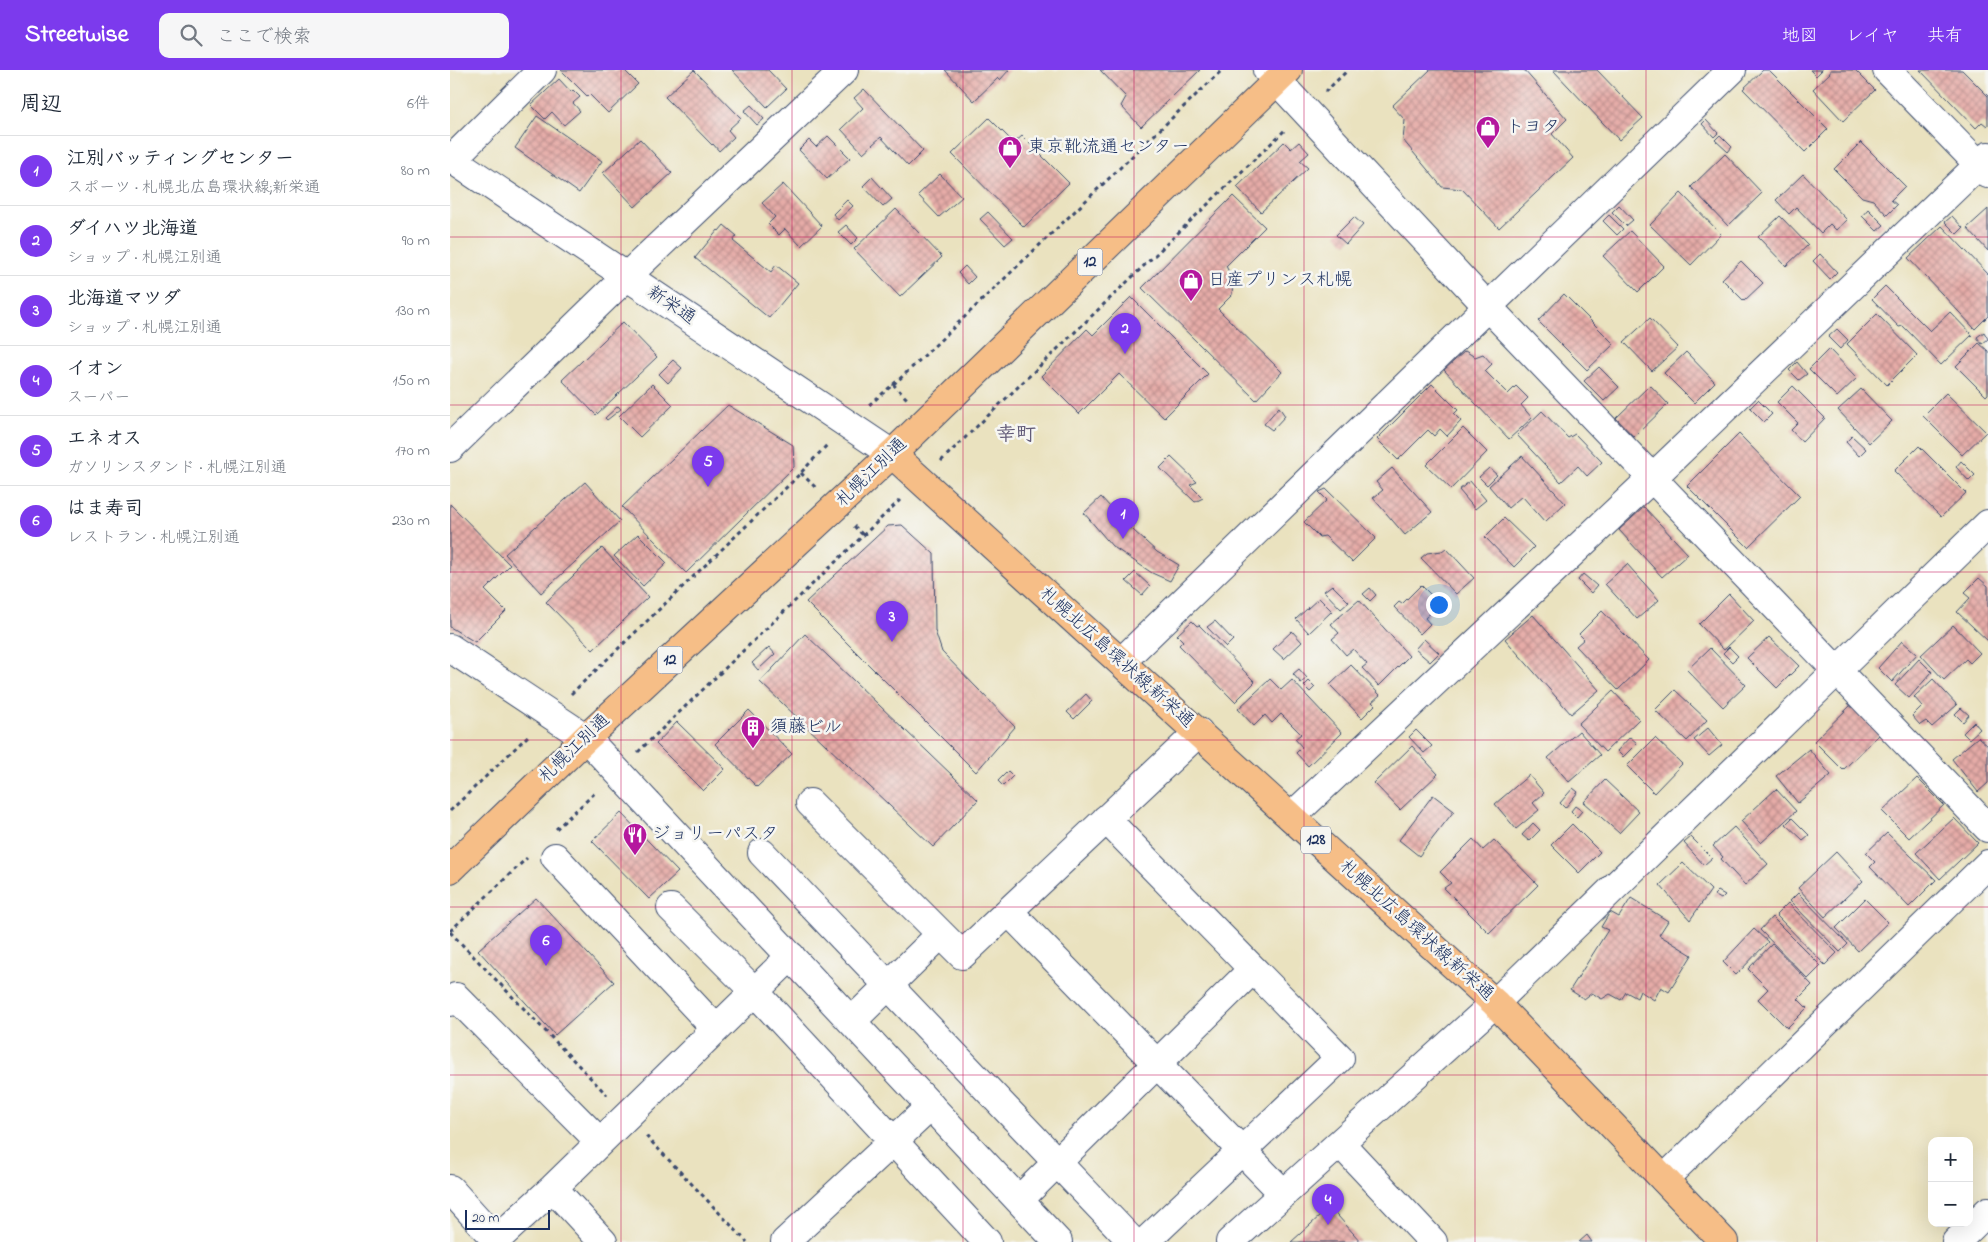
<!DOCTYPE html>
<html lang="ja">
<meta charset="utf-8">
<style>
body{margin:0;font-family:"Indie Flower","Klee One",sans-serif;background:#f6f6f7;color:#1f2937}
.controls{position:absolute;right:15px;bottom:15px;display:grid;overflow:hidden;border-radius:10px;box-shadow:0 5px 20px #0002}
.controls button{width:45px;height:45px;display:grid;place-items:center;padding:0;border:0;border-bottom:1px solid #e0e1e3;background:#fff;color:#1f2937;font:25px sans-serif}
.scale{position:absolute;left:15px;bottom:12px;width:85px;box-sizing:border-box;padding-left:5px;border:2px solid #1b2f5e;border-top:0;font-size:14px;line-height:18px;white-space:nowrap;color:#1b2f5e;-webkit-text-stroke:4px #f6f6f2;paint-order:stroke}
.you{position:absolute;left:988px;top:534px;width:18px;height:18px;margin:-12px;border:4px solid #fff;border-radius:50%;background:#1a73e8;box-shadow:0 0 0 8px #1a73e833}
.badge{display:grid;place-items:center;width:32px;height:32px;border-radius:50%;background:#7c3aed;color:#fff;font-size:16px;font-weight:700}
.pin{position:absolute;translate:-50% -41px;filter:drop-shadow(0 1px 2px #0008)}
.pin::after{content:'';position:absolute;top:26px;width:18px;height:15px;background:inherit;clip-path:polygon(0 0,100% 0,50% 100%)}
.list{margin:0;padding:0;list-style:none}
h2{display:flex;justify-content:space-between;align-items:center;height:65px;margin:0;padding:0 20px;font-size:21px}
h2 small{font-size:16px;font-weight:400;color:#747a83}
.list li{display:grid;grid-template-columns:32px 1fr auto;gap:15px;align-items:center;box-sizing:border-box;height:70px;padding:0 20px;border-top:1px solid #e0e1e3}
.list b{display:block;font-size:19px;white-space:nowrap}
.list p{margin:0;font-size:16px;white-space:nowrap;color:#747a83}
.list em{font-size:16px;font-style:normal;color:#747a83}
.icon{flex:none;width:28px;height:28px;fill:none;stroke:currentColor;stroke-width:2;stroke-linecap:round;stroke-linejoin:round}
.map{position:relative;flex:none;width:1538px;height:1172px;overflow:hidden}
header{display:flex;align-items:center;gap:30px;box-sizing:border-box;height:70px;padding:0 25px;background:#7c3aed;color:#fff}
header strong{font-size:24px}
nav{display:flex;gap:28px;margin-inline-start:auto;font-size:18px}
.search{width:350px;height:45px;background:#f6f6f7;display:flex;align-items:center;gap:12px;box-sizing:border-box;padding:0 18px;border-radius:10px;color:#747a83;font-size:19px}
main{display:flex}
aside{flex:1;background:#fff}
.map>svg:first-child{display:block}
.building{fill:url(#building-cross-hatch)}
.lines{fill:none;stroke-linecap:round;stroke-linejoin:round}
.minor-casing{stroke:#3a4a6d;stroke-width:30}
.major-casing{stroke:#3a4a6d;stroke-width:30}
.highway-casing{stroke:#3a4a6d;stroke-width:30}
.path{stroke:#3a4a6d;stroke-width:3;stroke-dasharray:4 4;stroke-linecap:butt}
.minor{stroke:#fff;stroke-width:28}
.major{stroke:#f6be87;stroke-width:28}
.highway{stroke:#f6be87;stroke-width:28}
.grid{fill:none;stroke:#c2185b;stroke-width:1;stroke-opacity:0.55}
.labels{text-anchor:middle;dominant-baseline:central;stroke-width:5;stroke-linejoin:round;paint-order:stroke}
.shield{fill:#f6f6f2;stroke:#5d6b8a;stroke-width:1}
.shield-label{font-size:16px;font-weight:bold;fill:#1b2f5e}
.poi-label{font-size:18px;fill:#1b2f5e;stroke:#f6f6f2;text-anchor:start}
.street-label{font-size:18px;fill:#1b2f5e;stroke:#f6f6f2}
.quarter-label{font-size:20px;font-weight:bold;fill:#625b78;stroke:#f6f6f2}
</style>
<header>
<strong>Streetwise</strong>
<div class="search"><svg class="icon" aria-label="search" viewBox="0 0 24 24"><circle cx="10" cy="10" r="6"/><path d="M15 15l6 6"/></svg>ここで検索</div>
<nav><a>地図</a><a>レイヤ</a><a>共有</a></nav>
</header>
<main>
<aside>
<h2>周辺<small>6件</small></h2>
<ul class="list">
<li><span class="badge">1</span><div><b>江別バッティングセンター</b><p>スポーツ · 札幌北広島環状線;新栄通</p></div><em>80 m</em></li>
<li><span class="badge">2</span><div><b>ダイハツ北海道</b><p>ショップ · 札幌江別通</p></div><em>90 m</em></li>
<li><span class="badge">3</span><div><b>北海道マツダ</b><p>ショップ · 札幌江別通</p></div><em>130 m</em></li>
<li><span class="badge">4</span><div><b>イオン</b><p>スーパー</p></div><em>150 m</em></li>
<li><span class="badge">5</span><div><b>エネオス</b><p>ガソリンスタンド · 札幌江別通</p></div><em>170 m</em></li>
<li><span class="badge">6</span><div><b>はま寿司</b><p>レストラン · 札幌江別通</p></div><em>230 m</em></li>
</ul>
</aside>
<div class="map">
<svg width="1538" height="1172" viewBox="0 0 1538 1172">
<defs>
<pattern id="building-cross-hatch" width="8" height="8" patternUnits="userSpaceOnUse" patternTransform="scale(1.25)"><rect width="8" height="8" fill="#e6aca7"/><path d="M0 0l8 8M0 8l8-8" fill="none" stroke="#ba8c8b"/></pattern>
</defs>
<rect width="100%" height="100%" fill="#f6f6f2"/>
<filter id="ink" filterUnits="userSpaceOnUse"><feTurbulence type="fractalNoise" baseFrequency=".02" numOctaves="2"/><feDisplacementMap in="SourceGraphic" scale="10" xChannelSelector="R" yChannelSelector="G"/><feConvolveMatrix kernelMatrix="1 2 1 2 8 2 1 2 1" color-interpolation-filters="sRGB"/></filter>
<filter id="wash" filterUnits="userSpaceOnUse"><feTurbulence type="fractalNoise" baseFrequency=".0096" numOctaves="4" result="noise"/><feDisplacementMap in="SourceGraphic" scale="20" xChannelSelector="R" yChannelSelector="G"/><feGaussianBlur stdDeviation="1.12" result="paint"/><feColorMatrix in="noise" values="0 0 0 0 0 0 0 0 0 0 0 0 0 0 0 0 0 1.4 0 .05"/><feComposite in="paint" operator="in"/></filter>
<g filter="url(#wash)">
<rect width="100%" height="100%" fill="#eae2bf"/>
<g id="blocks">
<!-- building -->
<path class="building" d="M111,0H174L188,14L158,43L140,25L138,27Z
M244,0L291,48L278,60L284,67L269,81L263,74L262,75L215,27Z
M282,0H318L336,19L317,37Z
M495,0H559L550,10L548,8L524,31Z
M650,0H750L691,57L671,36L676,27Z
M980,0H1074L1117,49L1102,64L1123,88L1049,158L1012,119L992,117L953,70L955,50L942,36Z
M1103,0H1147L1193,48L1169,70Z
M1313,0H1319L1378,59L1355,82L1293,19Z
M1360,0H1372L1366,6Z
M1380,0H1405L1425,20L1393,51L1363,19L1380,3Z
M1470,0H1512L1538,26V55L1537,56L1532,52L1526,58Z
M109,9L121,22L123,20L130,27L123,33L130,41L114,55L102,42L95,49L81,35Z
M414,19L473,81L458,96L431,67L413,83L391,59L413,38L404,28Z
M301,35L314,49L307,55L294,41Z
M87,46L152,91L129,123L65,78Z
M539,48L564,73L572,66L619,113L574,157L502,84Z
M1256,50L1268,63L1264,67L1252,54Z
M1270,65L1282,77L1278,82L1265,70Z
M378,66L400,88L377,109L349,80L359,70L366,77Z
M190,69L222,103L185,137L153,103Z
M834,72L841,79L849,72L859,83L850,91L858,98L811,142L787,117Z
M1411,72L1455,116L1441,130L1447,135L1437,145L1423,130L1412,127L1384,99Z
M1275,84L1312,123L1278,156L1241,117Z
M490,104L512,127L489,147L468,125Z
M1353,104L1397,150L1386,160L1380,154L1371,163L1346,137L1339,144L1326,130Z
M422,107L442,129L433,137L413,116Z
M333,114L372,156L351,176L335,159L329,165L318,154L325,147L312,133Z
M1231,123L1271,164L1241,195L1200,155Z
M783,126L815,157L776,196L783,210L782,225L768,239L832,302L806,330L692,218Z
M397,130L403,136L388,150L383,144Z
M1169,135L1183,150L1176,156L1162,142Z
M446,139L492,187L450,227L404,179Z
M1418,139L1434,155L1427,161L1412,146Z
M1538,139V181L1517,158Z
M538,142L563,168L555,175L530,149Z
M1159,145L1173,159L1167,165L1153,151Z
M1330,146L1358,175L1336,196L1308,167Z
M1502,146L1513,158L1507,164L1495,152Z
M904,147L913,155L896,174L886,165Z
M274,155L287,166L283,171L321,202L326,195L348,213L319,248L245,188L268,160L269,161Z
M396,155L408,168L401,175L388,162Z
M1492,156L1538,204V246L1525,259L1458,188Z
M1180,161L1214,196L1188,222L1153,186Z
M1370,184L1387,202L1380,209L1363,191Z
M1291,191L1313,213L1294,231L1272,209Z
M515,196L525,207L518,214L508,203Z
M1435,216L1480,261L1500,242L1522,265L1491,295L1453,256L1449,257L1422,229Z
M1114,224L1164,274L1137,300L1088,251Z
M681,227L758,304L714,348L669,304L629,344L591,306L637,259L643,265Z
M1427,244L1467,285L1437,315L1397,274Z
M1200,248L1228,277L1202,301L1174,272Z
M173,252L207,287L146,345L112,310Z
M1387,259L1398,270L1390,279L1378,267Z
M1534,262L1538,269L1532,274L1527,267Z
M1529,273L1538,281V324L1536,326L1506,296Z
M1379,279L1407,308L1387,327L1359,299Z
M1015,281L1025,287L1033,284L1042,294L1035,301L1058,324L1066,316L1078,328L1071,335L1082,348L1059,369L994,300Z
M1236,282L1265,312L1244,333L1214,303Z
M223,290L232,298L218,313L209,304Z
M1347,292L1357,304L1349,310L1339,300Z
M1149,297L1169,317L1154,331L1134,311Z
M202,314L223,335L190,367L169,346Z
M982,314L1008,340L1004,344L1011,351L997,366L990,359L984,366L978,360L948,390L927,369Z
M1200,315L1218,334L1184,367L1166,348Z
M1343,316L1375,348L1352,372L1341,360L1348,353L1327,332Z
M1411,319L1442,351L1419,373L1388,340Z
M1496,323L1536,362L1512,385L1473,346Z
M1308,330L1322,344L1314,352L1300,338Z
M278,335L343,375L344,397L236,503L172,437Z
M168,336L171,339L157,350L155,348Z
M829,337L835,346L822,360L814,354Z
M1092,341L1118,368L1125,364L1152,392L1137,406L1128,396L1111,412L1067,365Z
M1013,358L1037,382L1001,419L976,395Z
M1289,364L1350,426L1298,477L1237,416Z
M1402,366L1416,379L1409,386L1396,372Z
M1469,376L1516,423L1491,447L1444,401Z
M1072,386L1115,433L1095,452L1072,426L1058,438L1039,416Z
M721,387L747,412L740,415L753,428L745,432L710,398Z
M1511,391L1525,405L1519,411L1506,397Z
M942,398L982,442L955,465L923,428L933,420L926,412Z
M1039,398L1047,405L1037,415L1029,407Z
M1020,411L1036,430L1025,439L1009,420Z
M135,412L170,451L91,523L55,484Z
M876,419L926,468L902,492L875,466L869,467L854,452L877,430L869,422Z
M651,427L672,450L707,482L729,495L720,511L702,503L662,476L634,443Z
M0,434L60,495L35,520L56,541L25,572L0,557Z
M1194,437L1238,484L1212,507L1169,460Z
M1054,448L1084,477L1064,497L1035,467Z
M452,455L484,484L485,561L492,582L565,657L526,702L356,532L438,456Z
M188,464L217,493L193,516L164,486Z
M152,478L198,527L143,580L96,532Z
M996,478L1024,508L1006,524L971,488L977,483L992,481Z
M1177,494L1209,530L1187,549L1155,514Z
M685,502L700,516L692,525L676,511Z
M1133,504L1147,516L1141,523L1128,510Z
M1529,508L1538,516V571L1507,542L1520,528L1514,523Z
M882,515L899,532L891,539L874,521Z
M971,515L990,534L975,548L980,554L970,564L944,537L949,532L952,534Z
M920,518L926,525L920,531L913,524Z
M1279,524L1304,551L1274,580L1249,554Z
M869,528L882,541L859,563L846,549Z
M909,530L959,586L929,616L912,598L917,594L903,579L896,585L882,569L889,563L881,554Z
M1152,541L1199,590L1168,620L1126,576L1134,569L1129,564Z
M1083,545L1149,620L1121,644L1055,569Z
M742,551L747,556L749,555L805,612L785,632L729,575L733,571L727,565Z
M765,551L783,570L776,577L757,557Z
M1503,555L1530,583L1520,593L1516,589L1494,610L1471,585Z
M842,561L852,572L834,589L823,579Z
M355,564L528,730L483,777L310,612Z
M1319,567L1349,596L1327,618L1297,588Z
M974,569L989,583L980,592L965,579Z
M1452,571L1467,584L1442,612L1428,598Z
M319,577L325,584L308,600L302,593Z
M1279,577L1288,586L1282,592L1273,583Z
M1260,578L1296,615L1273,637L1237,600Z
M1469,589L1482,602L1459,628L1445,615Z
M901,595L930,625L922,632L925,635L912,648L880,615Z
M849,599L857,608L851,613L843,604Z
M820,609L831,620L842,610L892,663L858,696L846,683L852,677L845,669L851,664L831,644L822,653L815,645L804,656L788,639Z
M1483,609L1507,635L1482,657L1476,651L1470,655L1462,646L1472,636L1464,627Z
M859,611L865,617L860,622L854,616Z
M1225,620L1257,650L1237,671L1205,640Z
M1163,621L1189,649L1155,682L1128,654Z
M636,624L642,631L624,649L617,642Z
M1401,635L1430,664L1393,700L1364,671Z
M1511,638L1519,645L1513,652L1505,644Z
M299,640L342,684L307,717L265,674Z
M227,652L275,699L253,721L206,674Z
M1524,652L1530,659L1519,669L1513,663Z
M1258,658L1272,675L1259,686L1244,670Z
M966,660L982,676L974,683L959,667Z
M1129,661L1150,685L1119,712L1098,688Z
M1180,667L1187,673L1173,687L1167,681Z
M1528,667L1538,676V713L1528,722L1502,689Z
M1205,668L1232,694L1204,723L1177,696Z
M962,676L988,704L950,740L924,713Z
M1359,679L1381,705L1348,733L1326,706Z
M558,701L563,706L553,716L548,711Z
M1079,705L1094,723L1083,733L1089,740L1066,759L1045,734Z
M1467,708L1494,735L1459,768L1432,741Z
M1155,710L1189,742L1169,763L1134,732Z
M1123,718L1128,722L1115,738L1110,733Z
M1326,719L1346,741L1311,773L1291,751Z
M983,725L1004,741L969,786L949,770Z
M1125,736L1132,741L1127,747L1121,741Z
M171,743L228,802L199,829L142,771Z
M1342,748L1359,765L1353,770L1336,754Z
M1504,748L1528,773L1490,809L1466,783Z
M1083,753L1090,760L1079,771L1072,765Z
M1122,754L1150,782L1129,803L1101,775Z
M1284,757L1318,794L1295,815L1271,789L1273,787L1263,776Z
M1437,763L1486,810L1459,837L1420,797L1425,792L1416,783Z
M1241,767L1262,788L1254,795L1234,773Z
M1023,769L1033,780L1044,770L1088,815L1039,863L994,818L1001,813L990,802Z
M1386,782L1413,811L1375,847L1348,818Z
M1233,793L1261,820L1240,850L1210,815Z
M1268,821L1275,825L1271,829L1264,825Z
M1348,823L1398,874L1390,882L1340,831Z
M86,828L164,912L105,965L28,880Z
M1181,828L1218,851L1209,865L1242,885L1219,922L1211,917L1204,930L1190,921L1187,928L1176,922L1171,930L1160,924L1152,929L1142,923L1134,929L1120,920L1158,860L1151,857L1160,842L1169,847Z
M1415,829L1438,852L1408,881L1386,858Z
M1338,833L1387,883L1375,895L1326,845Z
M1322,847L1371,896L1358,909L1310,860Z
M1304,859L1318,872L1286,905L1273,892Z
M1322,874L1362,915L1348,929L1357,938L1337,958L1308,929L1318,919L1298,899Z
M880,1137L911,1172H841Z
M1137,1165L1142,1172H1129Z"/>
</g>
</g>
<g filter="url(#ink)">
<use href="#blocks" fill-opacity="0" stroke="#3a4a6d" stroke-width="1"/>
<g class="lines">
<defs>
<path id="minor" d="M817,0L1038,237L1538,758
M1437,0L1538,104
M0,88L442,384
M2,89L92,0
M0,378L177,206L394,0
M0,578L136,668L608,1172
M671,592L1282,0
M360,733L512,885L749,662
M841,747L1202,408L1538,86
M656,749L890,988L695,1172
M312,783L683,1172
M105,787L266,959
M221,838L305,922L537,1172
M559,842L834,1124
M0,932L6,927L150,1072
M402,951L491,864
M890,1073L983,1172
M1214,1109L1538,794
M103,1118L153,1172
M0,1119L46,1170
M569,1130L803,899
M44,1172L103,1118L341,886
M335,1172L481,1036
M780,1172L1045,933L1538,454
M1506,1172L1538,1141"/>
<path id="major" d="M442,384L1045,933L1274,1172"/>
<path id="highway" d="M0,799L136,668L442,384L838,0"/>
</defs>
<!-- minor casing -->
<use href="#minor" class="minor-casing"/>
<!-- major casing -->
<use href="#major" class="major-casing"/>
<!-- highway casing -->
<use href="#highway" class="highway-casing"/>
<!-- path -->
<path class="path" d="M875,22L898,0
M443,314L458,330
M419,335L453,306L772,0
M491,391L836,59
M351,403L366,418
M404,456L413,465
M121,624L342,412L378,374
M188,682L450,430
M0,741L79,665
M106,759L147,721
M0,861L77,788
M0,862L157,1025
M196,1066L297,1172"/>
<!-- minor -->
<use href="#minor" class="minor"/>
<!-- major -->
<use href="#major" class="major"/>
<!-- highway -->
<use href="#highway" class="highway"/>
</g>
</g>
<!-- grid -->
<path class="grid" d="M171,0V1172M342,0V1172M513,0V1172M684,0V1172M854,0V1172M1025,0V1172M1196,0V1172M1367,0V1172M0,167H1538M0,335H1538M0,502H1538M0,670H1538M0,837H1538M0,1005H1538"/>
<!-- icons -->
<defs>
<symbol id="shop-pin" viewBox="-11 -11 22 30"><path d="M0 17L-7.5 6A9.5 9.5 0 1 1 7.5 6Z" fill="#b5179e" stroke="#f6f6f2"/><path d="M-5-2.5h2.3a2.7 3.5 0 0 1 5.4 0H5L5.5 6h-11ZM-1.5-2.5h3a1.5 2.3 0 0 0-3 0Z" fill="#fff"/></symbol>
<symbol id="building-pin" viewBox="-11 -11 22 30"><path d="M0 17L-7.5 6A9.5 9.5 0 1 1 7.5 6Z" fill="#b5179e" stroke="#f6f6f2"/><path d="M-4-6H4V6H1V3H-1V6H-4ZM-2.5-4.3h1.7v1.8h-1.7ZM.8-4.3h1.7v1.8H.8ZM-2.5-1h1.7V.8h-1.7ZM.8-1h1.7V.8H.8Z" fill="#fff"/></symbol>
<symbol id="restaurant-pin" viewBox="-11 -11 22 30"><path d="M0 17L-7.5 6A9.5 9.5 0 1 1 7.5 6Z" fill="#b5179e" stroke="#f6f6f2"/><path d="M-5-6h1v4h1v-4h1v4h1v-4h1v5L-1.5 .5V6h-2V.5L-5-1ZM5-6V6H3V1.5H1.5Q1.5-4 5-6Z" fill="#fff"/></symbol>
</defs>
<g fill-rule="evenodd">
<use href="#shop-pin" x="1024" y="44" width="28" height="38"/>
<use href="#shop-pin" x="546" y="64" width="28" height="38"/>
<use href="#shop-pin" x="727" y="197" width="28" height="38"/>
<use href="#building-pin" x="289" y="644" width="28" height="38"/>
<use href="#restaurant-pin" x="171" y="751" width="28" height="38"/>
</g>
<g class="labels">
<!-- shield labels -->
<g class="shield">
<rect x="627.5" y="178.5" width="25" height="27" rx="4"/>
<rect x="207.5" y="576.5" width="25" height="27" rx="4"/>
<rect x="851" y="756.5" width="30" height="27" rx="4"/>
</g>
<g class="shield-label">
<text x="640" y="192">12</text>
<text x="220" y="590">12</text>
<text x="866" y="770">128</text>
</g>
<!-- poi labels -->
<g class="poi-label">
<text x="1056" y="58">トヨタ</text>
<text x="578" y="78">東京靴流通センター</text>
<text x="758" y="211">日産プリンス札幌</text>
<text x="320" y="658">須藤ビル</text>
<text x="202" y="765">ジョリーパスタ</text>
</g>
<!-- street labels -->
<g class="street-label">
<text transform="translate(221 236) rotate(34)">新栄通</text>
<text transform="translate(422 403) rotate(-44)">札幌江別通</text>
<text transform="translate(666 588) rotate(42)">札幌北広島環状線;新栄通</text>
<text transform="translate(125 679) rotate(-44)">札幌江別通</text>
<text transform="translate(966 861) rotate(42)">札幌北広島環状線;新栄通</text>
</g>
<!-- quarter labels -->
<g class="quarter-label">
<text x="566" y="365">幸町</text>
</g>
</g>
</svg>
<div class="controls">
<button>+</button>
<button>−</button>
</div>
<div class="scale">20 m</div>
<div class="you"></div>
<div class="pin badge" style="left:673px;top:469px">1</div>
<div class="pin badge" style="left:675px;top:284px">2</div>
<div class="pin badge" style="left:442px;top:572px">3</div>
<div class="pin badge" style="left:878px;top:1155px">4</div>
<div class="pin badge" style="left:258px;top:417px">5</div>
<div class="pin badge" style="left:96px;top:896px">6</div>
</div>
</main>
